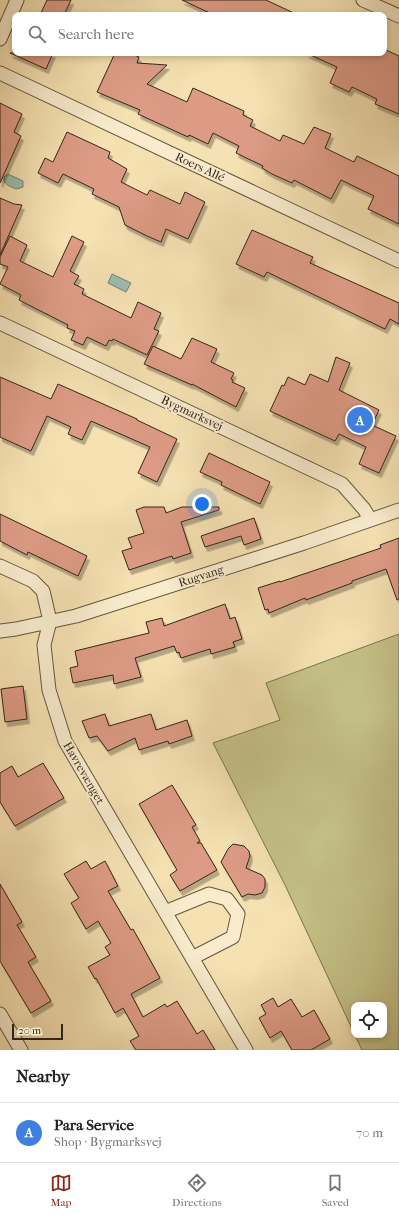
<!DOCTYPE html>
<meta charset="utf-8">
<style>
body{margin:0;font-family:"IM FELL French Canon",serif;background:#f6f6f6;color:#222}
.controls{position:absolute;right:12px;bottom:12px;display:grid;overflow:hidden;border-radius:8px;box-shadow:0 2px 6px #0003}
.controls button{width:36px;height:36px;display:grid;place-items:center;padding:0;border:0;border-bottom:1px solid #e0e0e0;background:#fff;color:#222;font:20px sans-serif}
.scale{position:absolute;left:12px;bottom:10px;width:51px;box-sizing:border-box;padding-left:4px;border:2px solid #352619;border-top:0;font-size:11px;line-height:14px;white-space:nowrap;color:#352619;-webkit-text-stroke:3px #f8eccd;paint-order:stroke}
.you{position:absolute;left:202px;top:504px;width:14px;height:14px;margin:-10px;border:3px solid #fff;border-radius:50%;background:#1a73e8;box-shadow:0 0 0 6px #1a73e833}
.badge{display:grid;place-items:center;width:26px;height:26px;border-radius:50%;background:#8f2418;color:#fff;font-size:13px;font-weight:700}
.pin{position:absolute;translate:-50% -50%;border:2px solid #fff;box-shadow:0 1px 4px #0006}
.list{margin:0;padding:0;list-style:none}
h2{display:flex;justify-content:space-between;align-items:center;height:52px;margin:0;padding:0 16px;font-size:17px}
h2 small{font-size:13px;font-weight:400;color:#767676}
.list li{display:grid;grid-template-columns:26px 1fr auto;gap:12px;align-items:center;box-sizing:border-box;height:60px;padding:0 16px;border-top:1px solid #e0e0e0}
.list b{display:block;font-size:15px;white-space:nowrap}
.list p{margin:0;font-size:13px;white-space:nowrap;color:#767676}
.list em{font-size:13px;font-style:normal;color:#767676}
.icon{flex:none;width:22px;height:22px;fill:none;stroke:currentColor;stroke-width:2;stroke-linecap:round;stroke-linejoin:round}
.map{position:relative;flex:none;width:399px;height:1050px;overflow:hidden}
.search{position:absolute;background:#fff;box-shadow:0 2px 6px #0003;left:12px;right:12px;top:12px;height:44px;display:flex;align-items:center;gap:10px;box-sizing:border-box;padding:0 14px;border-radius:8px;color:#767676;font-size:15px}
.sheet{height:112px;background:#fff}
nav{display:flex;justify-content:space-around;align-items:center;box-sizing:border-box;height:56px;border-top:1px solid #e0e0e0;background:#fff;font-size:11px;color:#767676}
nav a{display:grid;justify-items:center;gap:2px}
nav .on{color:#8f2418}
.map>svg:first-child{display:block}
.green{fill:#c4c187;stroke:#7c7450}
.water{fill:#9cbdb0;stroke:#738174}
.building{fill:#dd9b85;stroke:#352619;filter:url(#shadow)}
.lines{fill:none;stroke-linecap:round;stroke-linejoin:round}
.street-casing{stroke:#65553f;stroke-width:15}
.street{stroke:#f8eccd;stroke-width:13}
.labels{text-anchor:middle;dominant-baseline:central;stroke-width:4;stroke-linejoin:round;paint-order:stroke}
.street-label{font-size:12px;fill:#352619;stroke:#f8eccd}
</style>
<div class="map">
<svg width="399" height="1050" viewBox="0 0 399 1050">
<defs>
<filter id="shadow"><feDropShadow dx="2.5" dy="4.5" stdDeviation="0" flood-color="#0004"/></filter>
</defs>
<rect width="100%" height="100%" fill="#f5e1b2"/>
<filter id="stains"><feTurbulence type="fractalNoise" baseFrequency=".005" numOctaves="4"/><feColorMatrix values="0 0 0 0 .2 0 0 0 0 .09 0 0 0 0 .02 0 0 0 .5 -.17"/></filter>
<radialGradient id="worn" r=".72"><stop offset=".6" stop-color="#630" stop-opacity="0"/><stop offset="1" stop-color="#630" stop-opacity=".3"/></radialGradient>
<!-- green -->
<path class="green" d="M399,634V1050H362L355,1035H384V1005H354V1033L285,885L213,743L280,720L266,683Z"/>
<!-- water -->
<path class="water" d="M8,174L23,181V187L17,189C11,187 3,185 4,177Z
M112,274L131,283L126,292L108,283Z"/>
<!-- building -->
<path class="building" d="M47,0H71L64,15H40Z
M182,0H266L298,15H214Z
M384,49L399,56V114L375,104L377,99L352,87L349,92L330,83L337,67L306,53H384Z
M10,53H53L46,69Z
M115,53H130L139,57L137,63L167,65L147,84L187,102L193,88L244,111L243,115L253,120L250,126L280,141L283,135L304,144L314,127L331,134L325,148L354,162L357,156L399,176V224L368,209L374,196L341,180L331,199L294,180L292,183L272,174L262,168L263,166L236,153L239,146L213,133L208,144L189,135L188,137L138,114L140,110L97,92Z
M0,103L22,114L14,132L21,136L0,183Z
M67,132L110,152L108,158L127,169L121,182L147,195L150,190L180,204L185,192L205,202L188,239L166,229L161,242L147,236L125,225L119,207L92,194L94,189L63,174L58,183L38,173L45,158L53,162Z
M0,198L14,204L22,205L0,255Z
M252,230L313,257L310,263L399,303V324L390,319L385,329L267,272L264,277L236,264Z
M10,236L27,245L20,261L53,277L72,236L84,242L70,271L79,276L74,284L84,289L82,294L131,318L138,302L161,313L154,329L159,331L147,355L113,339L112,341L109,340L106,346L87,337L83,345L71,340L75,331L67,328L68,325L19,300L21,295L0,284L8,267L0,264V257Z
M192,338L217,349L211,362L234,373L231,379L233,380L232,382L245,388L236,407L192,384V385L144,364L153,346L181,359Z
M336,357L350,363L339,390L379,410L372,425L396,436L379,473L359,464L366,447L339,434L335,441L270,411L282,385L284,386L288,377L305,385L310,374L328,382Z
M0,377L51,399L58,384L137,419V420L177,439L157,482L138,473L150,447L91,421L82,440L68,434L71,427L47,416L31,451L0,437Z
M209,453L270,482L260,504L221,485L222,482L200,472Z
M144,507H164L166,513L182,507H219V510L181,522L191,553L173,559L172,556L129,570L122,551L132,548L128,538L144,533L136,510Z
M0,514L87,556L78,576L28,552L27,555L0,541Z
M254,518L261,539L244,545L241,536L205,547L201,536Z
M399,538V599L397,600L386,569L352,581V583L306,600L305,598L269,613L268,609L265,610L258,588L280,581V582L381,548L380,545Z
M225,604L230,619L235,617L242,639L233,642L235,647L211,654L210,649L181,658L179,652L177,653L174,646L135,658L141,677L114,684L113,675L73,683L70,668L78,666L75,651L149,633L146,622L162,618L164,626Z
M23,686L27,719L5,722L1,689Z
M105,714L109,726L151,714L156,730L187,720L192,736L169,744L168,741L139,750L135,738L108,751L97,736L89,738L82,721Z
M43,763L64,798L15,826L0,802V773L12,766L18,777Z
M172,785L196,825L192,827L200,841L197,843H201L217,870L180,891L170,875L177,870L139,804Z
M233,844L244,846L249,851L250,856L246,868L262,875L265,879V887L262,893L255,895L248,894L242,897L221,862L228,849Z
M86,861L91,869L105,861L118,886L108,891L131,930L133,929L160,978L131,994L143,1017L165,1004L167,1007L177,1001L197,1034L203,1030L215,1050H136L130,1041L139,1036L123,1008L115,1013L96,978L95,979L88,967L110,955L105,947L111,943L98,921L86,929L71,903L79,898L64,874Z
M0,884L22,922L17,925L36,957L28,962L51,1001L31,1013L0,961Z
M273,998L278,1007L291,999L302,1017L314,1010L330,1039L311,1050H292L281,1031L270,1038L259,1018L266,1014L261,1005Z"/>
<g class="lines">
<defs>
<path id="street" d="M363,0L399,16
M0,39L17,0
M0,73L399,261
M0,323L342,484L364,509L370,519
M0,566L33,581L43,591L50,621L44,645L49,690L65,741L246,1050
M0,631L16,629L76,616L304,543L399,510
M165,912L209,894L227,899L238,914L233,937L192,958
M0,1014L21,1050"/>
</defs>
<!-- street casing -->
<use href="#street" class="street-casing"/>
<!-- street -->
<use href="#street" class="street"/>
</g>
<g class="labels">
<!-- street labels -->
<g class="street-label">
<text transform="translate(200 167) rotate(25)">Roers Allé</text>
<text transform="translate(192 413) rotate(25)">Bygmarksvej</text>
<text transform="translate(201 576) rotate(-18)">Rugvang</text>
<text transform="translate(84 773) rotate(60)">Havrevænget</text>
</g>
</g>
<rect width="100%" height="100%" filter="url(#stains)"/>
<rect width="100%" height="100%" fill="url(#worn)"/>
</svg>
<div class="controls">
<button><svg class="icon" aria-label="locate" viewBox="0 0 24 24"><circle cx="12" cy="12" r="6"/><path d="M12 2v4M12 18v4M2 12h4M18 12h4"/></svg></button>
</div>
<div class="scale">20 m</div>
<div class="you"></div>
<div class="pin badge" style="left:360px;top:420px;background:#3f7fe0">A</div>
<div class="search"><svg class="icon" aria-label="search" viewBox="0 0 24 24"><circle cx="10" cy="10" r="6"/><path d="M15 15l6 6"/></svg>Search here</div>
</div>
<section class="sheet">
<h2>Nearby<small></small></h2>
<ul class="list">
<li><span class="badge" style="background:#3f7fe0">A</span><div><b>Para Service</b><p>Shop · Bygmarksvej</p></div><em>70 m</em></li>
</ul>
</section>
<nav>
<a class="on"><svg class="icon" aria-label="map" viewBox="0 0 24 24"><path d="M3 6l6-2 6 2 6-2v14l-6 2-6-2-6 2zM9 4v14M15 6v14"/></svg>Map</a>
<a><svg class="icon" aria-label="directions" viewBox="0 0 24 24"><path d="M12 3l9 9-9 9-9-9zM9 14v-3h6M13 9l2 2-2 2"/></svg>Directions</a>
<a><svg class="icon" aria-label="saved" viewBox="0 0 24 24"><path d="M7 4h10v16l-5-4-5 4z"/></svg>Saved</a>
</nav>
